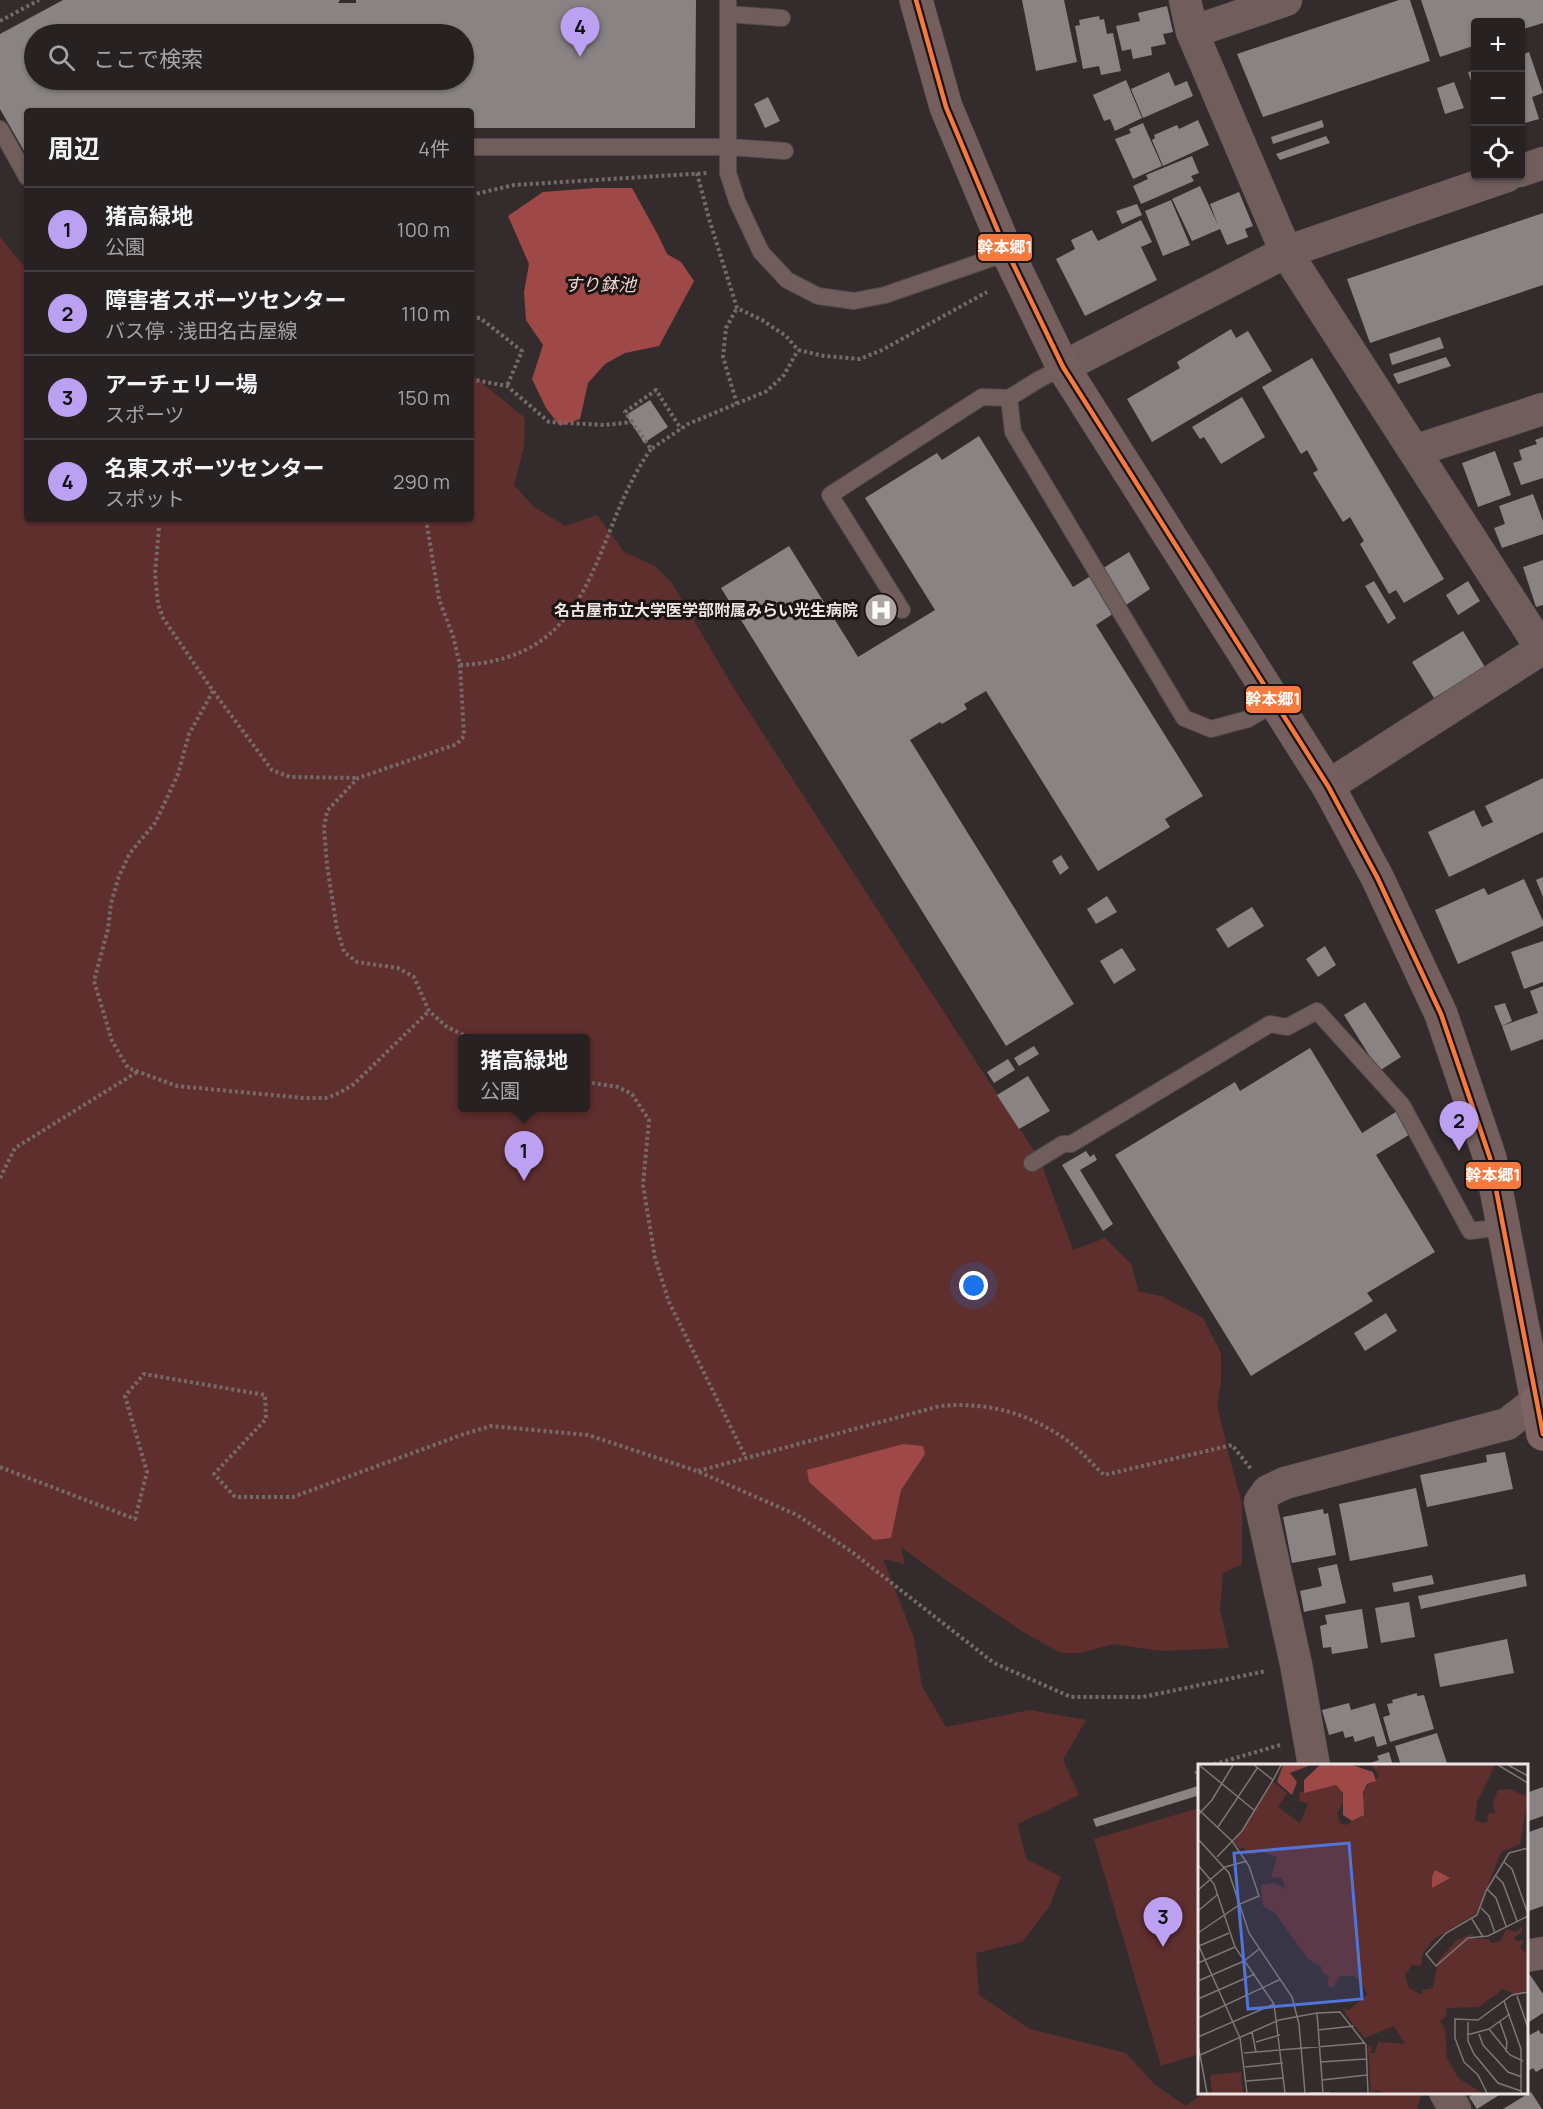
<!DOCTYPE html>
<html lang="ja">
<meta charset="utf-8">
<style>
body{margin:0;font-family:Manrope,"Noto Sans JP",sans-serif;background:#2f292a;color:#f1f3f6}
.controls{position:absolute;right:18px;top:18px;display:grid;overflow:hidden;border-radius:6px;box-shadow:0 2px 4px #0004}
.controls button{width:54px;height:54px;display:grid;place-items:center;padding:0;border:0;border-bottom:2px solid #433e3f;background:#272121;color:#f1f3f6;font:30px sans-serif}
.you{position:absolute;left:974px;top:1286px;width:21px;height:21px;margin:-15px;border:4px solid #fff;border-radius:50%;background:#1a73e8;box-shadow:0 0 0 9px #1a73e833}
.badge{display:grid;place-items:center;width:39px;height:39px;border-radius:50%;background:#bca0f2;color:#111;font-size:20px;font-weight:700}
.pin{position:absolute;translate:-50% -50px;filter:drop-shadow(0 2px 3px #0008)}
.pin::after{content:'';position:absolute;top:32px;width:21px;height:18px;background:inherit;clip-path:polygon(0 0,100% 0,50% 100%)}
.popup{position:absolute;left:458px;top:1034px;width:132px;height:78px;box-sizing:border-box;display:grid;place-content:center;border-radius:6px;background:#272121;filter:drop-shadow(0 2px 4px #0005);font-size:20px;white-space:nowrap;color:#a4a3a5}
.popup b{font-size:22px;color:#f1f3f6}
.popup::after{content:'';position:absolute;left:50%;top:100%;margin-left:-12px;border:12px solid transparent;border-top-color:#272121}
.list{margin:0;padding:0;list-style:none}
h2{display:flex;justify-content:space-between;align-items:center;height:78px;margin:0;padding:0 24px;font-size:26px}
h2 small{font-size:20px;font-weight:400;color:#a4a3a5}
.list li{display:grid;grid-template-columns:39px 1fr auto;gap:18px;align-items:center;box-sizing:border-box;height:84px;padding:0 24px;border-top:2px solid #433e3f}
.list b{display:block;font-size:22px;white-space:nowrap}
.list p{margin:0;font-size:20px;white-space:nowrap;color:#a4a3a5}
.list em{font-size:20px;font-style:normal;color:#a4a3a5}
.icon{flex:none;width:33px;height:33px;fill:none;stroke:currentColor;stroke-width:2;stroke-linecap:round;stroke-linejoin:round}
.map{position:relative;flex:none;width:1543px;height:2109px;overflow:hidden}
.search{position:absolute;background:#272121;box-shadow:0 2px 4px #0004;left:24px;top:24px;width:450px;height:66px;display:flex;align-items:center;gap:15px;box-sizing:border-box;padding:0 21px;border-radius:33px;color:#a4a3a5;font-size:22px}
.panel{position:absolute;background:#272121;box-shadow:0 2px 4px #0004;left:24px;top:108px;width:450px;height:414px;border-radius:6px}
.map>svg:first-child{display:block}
.green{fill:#5f2f2e;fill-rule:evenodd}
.water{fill:#9e4947}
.building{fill:#8a8383;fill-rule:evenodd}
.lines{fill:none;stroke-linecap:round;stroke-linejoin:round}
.service-casing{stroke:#514a4a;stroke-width:18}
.minor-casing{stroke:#514a4a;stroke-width:33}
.secondary-casing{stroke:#514a4a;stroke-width:34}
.primary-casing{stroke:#514a4a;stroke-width:34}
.path{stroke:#776968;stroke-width:4;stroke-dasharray:3 3;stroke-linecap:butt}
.service{stroke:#705d5c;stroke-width:16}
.minor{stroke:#705d5c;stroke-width:32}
.secondary{stroke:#755f5e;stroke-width:33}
.primary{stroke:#7e6564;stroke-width:33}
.bus-1-casing{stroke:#1b1413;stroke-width:9}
.bus-1{stroke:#f6793e;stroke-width:4.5}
.labels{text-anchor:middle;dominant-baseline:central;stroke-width:6;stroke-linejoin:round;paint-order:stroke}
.poi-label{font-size:16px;font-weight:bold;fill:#eee4e3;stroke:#1b1413;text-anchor:end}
.water-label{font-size:18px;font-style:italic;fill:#edd2d0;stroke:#1b1413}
.inset-road{fill:none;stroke:#7e7675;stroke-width:1.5}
.view{fill:#5174db;fill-opacity:0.15;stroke:#5174db;stroke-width:3}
.inset-edge{fill:none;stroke:#eee4e3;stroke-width:3}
.line-badge{stroke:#1b1413;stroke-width:2}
.badge-label{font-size:16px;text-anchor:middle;font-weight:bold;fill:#fff}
</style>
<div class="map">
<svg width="1543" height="2109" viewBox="0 0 1543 2109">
<rect width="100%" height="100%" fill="#342c2c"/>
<!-- green -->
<path class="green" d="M0,237L27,270V519H471V374L525,418L524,447L514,485L534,507L565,526L597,515L624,552L655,566L672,583L736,692L1040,1160L1073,1250L1105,1238L1132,1265L1138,1291L1161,1296L1203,1318L1221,1353V1381L1217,1404L1230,1460L1242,1503V1564L1223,1573L1220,1610L1229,1648L1161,1651L1113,1644L1081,1653H1061L1023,1632L946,1580L901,1547L905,1564L883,1559L914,1638L922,1686L946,1727L1030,1710L1086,1720L1063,1760L1079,1795L1018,1824L1026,1859L1061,1877L1049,1907L1022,1942L976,1953L979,1995L1030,2029L1126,2053L1155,2085L1186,2106L1204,2093H1421L1417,2109H0ZM462,1038H586V1108H462Z
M1199,1808V2054L1161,2066L1094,1839Z"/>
<!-- water -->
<path class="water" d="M595,188H632L658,235L667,254L681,262L694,281L659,346L625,353L605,364L588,383L580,419L560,426L546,408L532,379L543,345L526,320L524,292L529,264L508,216L543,192Z
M903,1444L923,1446L925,1454L901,1490L891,1538L874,1540L809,1482L807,1470Z"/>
<!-- building -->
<path class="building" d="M63,0H340L338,3H356V0H696L695,128H471V111H27V156L0,109V34ZM34,34H464V80H34Z
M1022,0H1064L1077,62L1036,71Z
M1399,0H1410L1430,61L1263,117L1237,54Z
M1421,0H1543V23L1520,30V22H1476V45L1440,57Z
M1167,6L1173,32L1163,34L1166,44L1151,47L1152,55L1133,59L1131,49L1122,51L1116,26L1140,21L1138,13Z
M1099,16L1100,20L1104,19L1107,34L1113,33L1121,71L1101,75L1099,66L1083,69L1075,26L1080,25L1079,20Z
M1529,52L1543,93L1532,97L1539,119L1521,124L1520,55Z
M1476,70V94H1475L1468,72Z
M1169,72L1175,86L1187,81L1193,96L1143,118L1131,89Z
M1126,80L1142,118L1115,131L1110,119L1104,121L1093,95Z
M1454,82L1464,108L1445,114L1437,88Z
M768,97L780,121L765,128L754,104Z
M1198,120L1209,145L1163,166L1152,140L1155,138L1154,135L1177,125L1179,129Z
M1322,120L1324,127L1273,144L1271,137Z
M1143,123L1162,166L1133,179L1115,139L1131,133L1129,129Z
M1326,136L1330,143L1280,160L1276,154Z
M1192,156L1199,173L1191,176L1194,181L1141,204L1133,186L1148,179L1146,175Z
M1200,186L1218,225L1210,204L1239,192L1253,226L1245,229L1248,237L1227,245L1220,229L1192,241L1172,199Z
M1171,200L1190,245L1163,256L1145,211Z
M1137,204L1142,215L1122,224L1116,211Z
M1543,213V285L1370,343L1347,279Z
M1141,220L1152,242L1141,247L1157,280L1085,316L1056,259L1075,249L1071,240L1092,230L1098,241Z
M1231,329L1236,338L1248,331L1272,371L1152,442L1127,399L1180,368L1177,362Z
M1440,337L1444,348L1392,365L1389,354Z
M1446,357L1451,366L1398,384L1393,374Z
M1312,358L1444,579L1404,603L1396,590L1389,594L1360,544L1364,541L1350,517L1343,522L1313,473L1318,470L1307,450L1301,454L1262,387Z
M1242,397L1265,437L1221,464L1204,437L1200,439L1192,427Z
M650,400L668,427L644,443L626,415Z
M979,436L1073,587L1129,552L1150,589L1096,625L1203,796L1165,819L1170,827L1098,871L986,691L964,704L967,709L942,724L940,722L910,740L1074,1004L1006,1046L721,588L789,546L858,657L935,610L865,498L937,453L942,460Z
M1543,437V478L1521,485L1513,463L1522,460L1519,450L1537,444L1535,440Z
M1495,451L1511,495L1478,507L1462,463Z
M1533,494L1543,521V534L1502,548L1494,528L1505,524L1499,506Z
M1543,560V605L1536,607L1523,567Z
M1374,581L1396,618L1388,624L1365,586Z
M1468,581L1480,601L1458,615L1446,595Z
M1463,631L1485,667L1434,698L1412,662Z
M1543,778V832L1449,877L1428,832L1474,810L1482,827L1493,822L1485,806Z
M1061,855L1069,868L1060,875L1052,861Z
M1543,877V897L1536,880Z
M1524,879L1543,921V926L1458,964L1435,910L1484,888L1488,895Z
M1107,896L1117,912L1096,924L1087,909Z
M1252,907L1264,926L1228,948L1216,929Z
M1543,941V982L1524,989L1511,952Z
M1325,946L1336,965L1318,977L1306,959Z
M1122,948L1136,970L1114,984L1100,961Z
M1543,986V1039L1511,1051L1502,1026L1538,1013L1530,991Z
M1365,1002L1401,1057L1379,1071L1344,1015Z
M1505,1003L1512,1021L1502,1026L1494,1006Z
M1034,1046L1039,1054L1019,1066L1014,1058Z
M1310,1048L1362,1133L1399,1110L1412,1133L1376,1155L1435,1252L1367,1293L1373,1301L1251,1376L1115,1155L1235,1082L1240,1091Z
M1008,1059L1015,1070L994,1083L987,1072Z
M1028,1076L1050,1111L1019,1129L997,1095Z
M1086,1151L1090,1157L1094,1154L1097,1160L1080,1170L1113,1224L1103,1231L1062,1165Z
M1386,1313L1397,1331L1365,1351L1354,1333Z
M1505,1452L1513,1489L1427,1507L1420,1475L1487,1462L1486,1455Z
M1416,1488L1428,1546L1350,1561L1339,1504Z
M1323,1509L1324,1514L1328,1513L1336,1555L1292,1563L1283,1517Z
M1337,1564L1346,1603L1304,1612L1300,1591L1322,1586L1318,1568Z
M1525,1574L1527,1586L1421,1609L1418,1596Z
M1432,1575L1434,1584L1394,1592L1392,1583Z
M1409,1602L1415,1637L1381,1643L1375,1608Z
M1362,1609L1368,1648L1332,1654L1331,1647L1323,1648L1320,1626L1327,1624L1325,1615Z
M1507,1639L1514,1673L1440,1687L1434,1654Z
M1417,1693V1696L1424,1695L1434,1729L1390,1742L1383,1717L1390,1715L1387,1704L1393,1703L1392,1700Z
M1349,1703L1351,1710L1375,1703L1387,1744L1377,1747L1374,1736L1355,1742L1353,1736L1345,1738L1343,1731L1329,1735L1322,1710Z
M1437,1733L1448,1766H1401L1395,1746Z
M1389,1752L1393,1766H1362L1379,1760L1377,1756Z
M1198,1786L1200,1795L1096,1827L1093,1819Z
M1543,1787V1816L1526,1822V1793Z
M1543,1827V1906L1526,1912V1833Z
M1528,1972L1543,1994V2013L1526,2024V1973Z
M1539,2030L1541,2034L1543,2033V2068L1536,2072L1533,2068L1530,2070L1526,2065V2037Z
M1477,2092H1504L1477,2109L1469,2097Z
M1531,2092L1542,2109H1503Z"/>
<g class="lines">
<defs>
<path id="service" d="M728,0V173L737,201L761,252L787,280L818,296L854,301L885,295L1007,253
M728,14L782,18
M0,129L27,177
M471,147H728L785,151
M1063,367L1038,380L1009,398L1013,432L1184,718L1211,729L1248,719L1275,703
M902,610L830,495L982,397L1009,398
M1032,1163L1063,1144H1071L1270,1024L1287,1027L1317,1011L1402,1105L1470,1231L1503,1227"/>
<path id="minor" d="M1185,0L1192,32L1286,252L1543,651
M1192,32L1286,0
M1520,171L1543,163
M1063,367L1286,252L1507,176
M1414,451L1543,409
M1328,786L1543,648
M1314,1766L1296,1664L1260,1502L1268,1491L1285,1483L1507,1424L1537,1401
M1526,1956L1543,1953
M1445,2092L1455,2109"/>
<path id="secondary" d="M916,0L946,107L1003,243L1063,367L1328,786L1377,877L1441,1014L1490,1158L1537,1401"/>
<path id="primary" d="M1543,1397L1537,1401L1543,1434"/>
</defs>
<!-- service casing -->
<use href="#service" class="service-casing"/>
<!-- minor casing -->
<use href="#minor" class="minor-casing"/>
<!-- secondary casing -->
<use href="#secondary" class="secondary-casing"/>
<!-- primary casing -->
<use href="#primary" class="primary-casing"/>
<!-- path -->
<path class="path" d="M0,21L39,0
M697,173L710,222L737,308L762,320L786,336L798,350L824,356L860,359L882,350L987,292
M471,195L514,185L707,173
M471,317L480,318L522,351L507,386
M471,382L475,380L507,386L549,422L605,425L632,422L651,449L688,424L767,391L784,375L798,350
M737,404L723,357L726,328L737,308
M632,422L625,412L656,390L681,429
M426,519L439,599L453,636L460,665L464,736L457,744L358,778L327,811L324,828L327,865L337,929L344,952L357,962L398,968L414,977L429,1011L447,1027L470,1038
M159,528L155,574L158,604L163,618L213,691L272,770L290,777L358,778
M460,665C601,659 589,536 651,449
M213,691L189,734L178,774L166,800L155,823L130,853L119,876L111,903L108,929L94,981L112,1041L128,1068L177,1086L304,1098H326L339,1093L354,1084L429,1011
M586,1082L618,1087L632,1094L649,1120L643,1185L655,1258L669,1302L745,1456
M0,1178L15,1148L137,1072
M0,1467L135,1519L147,1472L125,1396L144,1374L265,1395L266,1419L214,1474L235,1497H293L464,1434L491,1426L588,1435L697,1471L797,1515L852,1552L994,1663L1071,1697H1143L1266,1671
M698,1471L940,1406C983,1402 1023,1411 1059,1435C1076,1445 1090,1462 1104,1475L1232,1445L1251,1469
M1208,1766L1280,1745
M1200,1768L1196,1769L1200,1787"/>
<!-- service -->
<use href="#service" class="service"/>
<!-- minor -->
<use href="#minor" class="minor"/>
<!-- secondary -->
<use href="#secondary" class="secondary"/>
<!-- primary -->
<use href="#primary" class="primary"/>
<defs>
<path id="bus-1" d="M916,0L946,107L1003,243L1063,367L1328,786L1377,877L1441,1014L1490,1158L1543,1434"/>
</defs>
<!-- bus-1 casing -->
<use href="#bus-1" class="bus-1-casing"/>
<!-- bus-1 -->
<use href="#bus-1" class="bus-1"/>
</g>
<!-- icons -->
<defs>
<symbol id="hospital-disc" viewBox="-11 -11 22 22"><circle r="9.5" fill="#ada4a3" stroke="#1b1413"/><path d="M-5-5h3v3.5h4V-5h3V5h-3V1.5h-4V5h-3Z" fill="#fff"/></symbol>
</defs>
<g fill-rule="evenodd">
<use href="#hospital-disc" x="862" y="591" width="38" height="38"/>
</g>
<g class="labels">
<!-- poi labels -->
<g class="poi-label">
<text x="858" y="610">名古屋市立大学医学部附属みらい光生病院</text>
</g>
<!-- water labels -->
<g class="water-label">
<text x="600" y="284">すり鉢池</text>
</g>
</g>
<!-- overview -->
<g transform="translate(1198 1764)">
<rect width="330" height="330" fill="#342c2c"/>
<path d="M174,1H297L279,38L277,56L285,59L290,58L289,50L297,49L295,39L300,26L311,25L330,33L322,80L303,88L279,149L236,175L225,189L223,202L214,201L207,211L211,224L223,231L225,226L235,224L240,197L259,176L274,170L277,175H290L294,179L303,177L308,165L318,168L324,163V168L316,173L318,177L326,176L322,184L330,190V226L318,231L305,225L281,243L249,244L248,252L242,257L247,266L249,294L260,314L284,329H186L179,326L173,329L170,283L174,281L172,289H177L180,278L207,280L196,262L167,274L149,252L145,244L151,246L169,231L163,217L156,212H142L135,224L129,221L131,213L123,207V202L111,196L77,149L65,142L63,121L75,119L88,125L83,113L73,114L79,93L63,87L55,91L46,89L47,83L42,85L36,78L75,18L89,29L80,43L102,59L110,40L101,37L102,28L136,21L142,24L146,37L139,49L142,59L148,61L164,52L166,25L181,12ZM43,308L45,329H14L12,311Z" fill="#5f2f2e"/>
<path d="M85,1H113L92,9L99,18L94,31L79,18Z" fill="#934342"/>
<path d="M122,1H154L175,8L178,17L169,20L165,28L166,51L154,57L145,51V29L138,21L106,29V16ZM237,106L252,114L234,124V113Z" fill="#9e4947"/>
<path class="inset-road" d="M1,1L56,46M56,1L75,16L83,1M300,1L330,19M310,1L330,12M0,45L34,77L51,102L61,132L42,140M0,51L14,36L35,1M330,54V94M20,63L60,3M0,75L31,109L51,169L94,233L101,260L107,329M330,84L311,89L288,127L279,151L248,169L228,190L238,202L270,174L290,172L330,152M19,93L44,67L75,16M306,98L314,105L330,150M0,101L16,120L37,183L76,240L87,329M297,111L305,119L319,157M289,125L298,134L308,162M0,126L27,103L49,97M283,144L291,152L297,169M0,147L19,131M274,155L285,173M0,169L41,141M0,180L42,274L49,329M1,182L31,169M0,199L37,183M0,217L46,197L61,185M319,232L330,264M0,235L57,210M306,237L323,285V329M0,254L83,215M270,258V277L276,290L300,319L323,327M302,258L309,278L308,288M291,265L312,291L325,297M120,266L156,262M54,268L58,288M281,270L285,281L310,308L324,313M269,271L291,265L312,250M0,273L76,240M58,278L82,271M0,280L9,329M46,289L167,279M0,292L81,256L119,249M122,298L168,295M47,303L85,299M124,316L169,311M48,317L86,314M112,329H132M125,329L119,249L142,248L168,281L170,329M289,329L280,311L266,298L257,274V255L280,256L314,231L330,228"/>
<path class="view" d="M151,79L164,235L50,245L36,89Z"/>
<rect width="330" height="330" class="inset-edge"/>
</g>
<g class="line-badge">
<rect x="977" y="233" width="56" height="29" rx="6" fill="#f6793e"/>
<rect x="1245" y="685" width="57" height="29" rx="6" fill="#f6793e"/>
<rect x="1465" y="1161" width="57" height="29" rx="6" fill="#f6793e"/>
</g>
<g class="badge-label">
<text x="1005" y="253">幹本郷1</text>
<text x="1273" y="705">幹本郷1</text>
<text x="1493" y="1181">幹本郷1</text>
</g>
</svg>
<div class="controls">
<button>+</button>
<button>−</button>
<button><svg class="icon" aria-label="locate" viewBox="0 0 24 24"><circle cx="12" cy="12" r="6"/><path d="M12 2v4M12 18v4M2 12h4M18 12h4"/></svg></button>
</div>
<div class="you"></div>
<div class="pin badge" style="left:524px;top:1181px">1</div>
<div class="popup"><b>猪高緑地</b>公園</div>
<div class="pin badge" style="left:1459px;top:1151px">2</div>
<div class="pin badge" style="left:1163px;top:1947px">3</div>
<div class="pin badge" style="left:580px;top:57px">4</div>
<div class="search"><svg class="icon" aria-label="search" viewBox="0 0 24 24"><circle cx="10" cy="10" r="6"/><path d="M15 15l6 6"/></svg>ここで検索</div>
<section class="panel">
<h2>周辺<small>4件</small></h2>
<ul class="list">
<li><span class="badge">1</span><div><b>猪高緑地</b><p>公園</p></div><em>100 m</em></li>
<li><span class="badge">2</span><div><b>障害者スポーツセンター</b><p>バス停 · 浅田名古屋線</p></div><em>110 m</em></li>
<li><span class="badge">3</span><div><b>アーチェリー場</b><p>スポーツ</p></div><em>150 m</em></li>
<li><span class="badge">4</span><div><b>名東スポーツセンター</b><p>スポット</p></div><em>290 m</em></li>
</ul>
</section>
</div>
